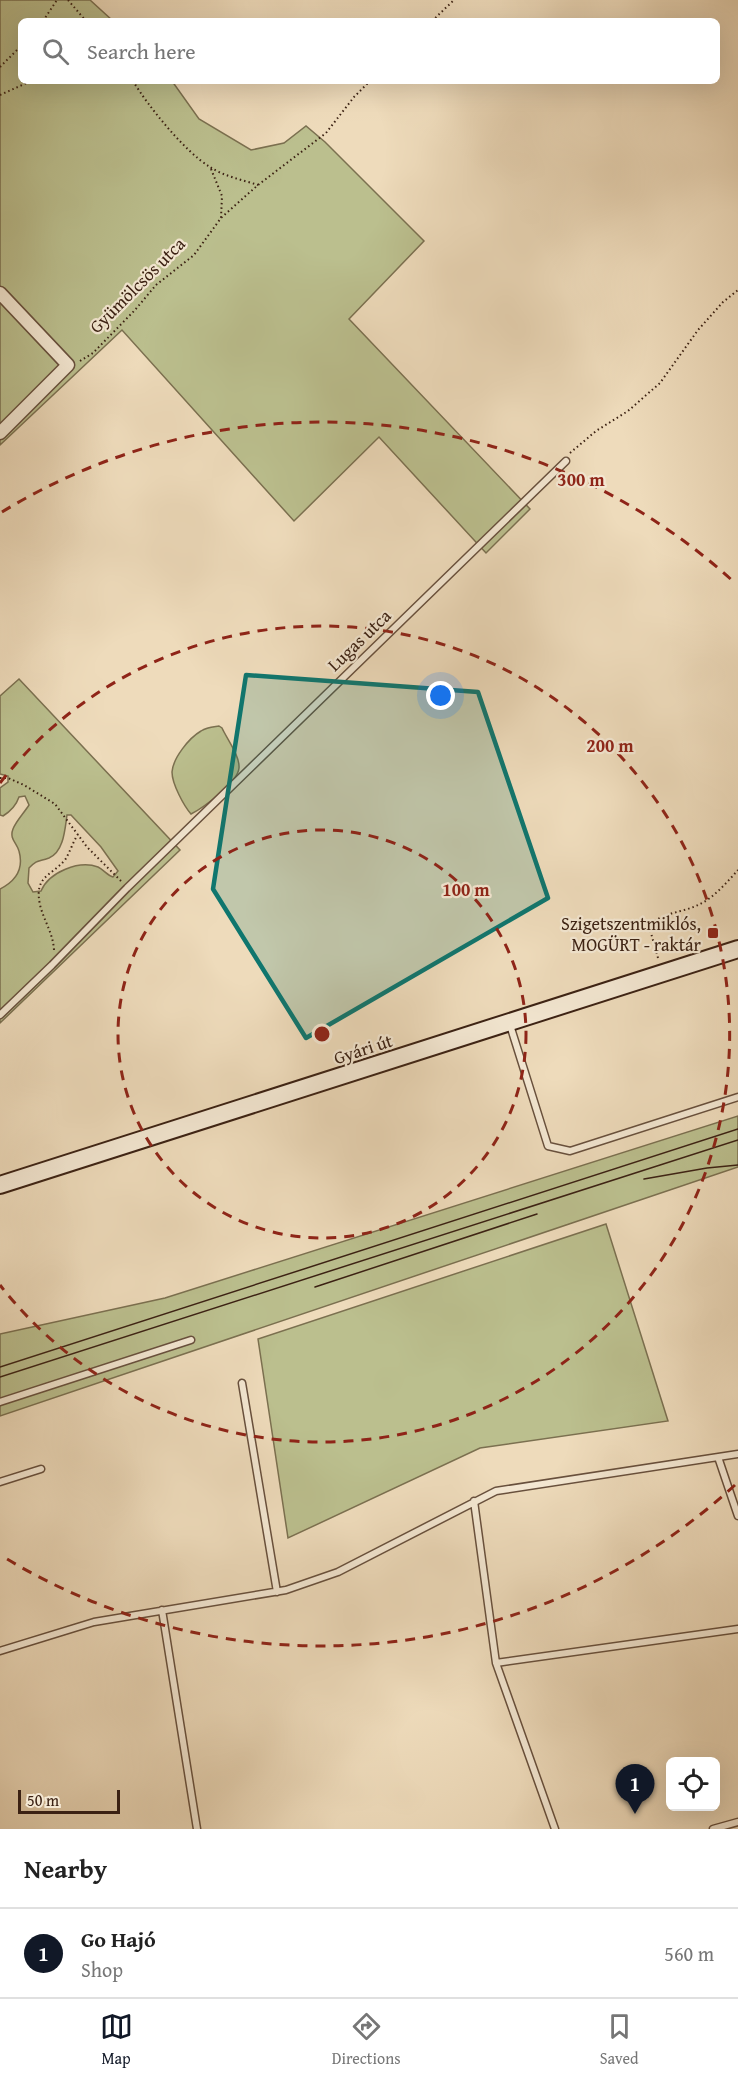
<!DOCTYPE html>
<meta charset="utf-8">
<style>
body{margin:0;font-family:"Gentium Book Plus",serif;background:#f2f2f2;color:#222}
.controls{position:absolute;right:18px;bottom:18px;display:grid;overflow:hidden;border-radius:9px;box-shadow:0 6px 24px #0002}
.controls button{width:54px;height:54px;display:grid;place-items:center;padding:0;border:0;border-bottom:2px solid #e0e0e0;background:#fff;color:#222;font:30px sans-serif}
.scale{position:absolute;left:18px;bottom:15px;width:102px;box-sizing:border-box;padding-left:6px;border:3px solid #3b2113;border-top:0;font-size:16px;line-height:21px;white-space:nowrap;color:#3b2113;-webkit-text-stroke:4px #f4e8d3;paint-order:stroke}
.you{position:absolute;left:441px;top:696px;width:21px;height:21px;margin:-15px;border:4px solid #fff;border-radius:50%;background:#1a73e8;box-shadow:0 0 0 9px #1a73e833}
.badge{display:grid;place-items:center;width:39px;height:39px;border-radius:50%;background:#111827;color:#fff;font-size:20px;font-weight:700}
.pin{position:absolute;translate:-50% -50px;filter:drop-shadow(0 2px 3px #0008)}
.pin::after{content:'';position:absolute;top:32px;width:21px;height:18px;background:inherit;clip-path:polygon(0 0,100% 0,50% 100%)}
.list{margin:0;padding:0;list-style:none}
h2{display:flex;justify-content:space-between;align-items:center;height:78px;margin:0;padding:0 24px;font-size:26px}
h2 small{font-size:20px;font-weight:400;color:#767676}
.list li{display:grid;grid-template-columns:39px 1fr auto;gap:18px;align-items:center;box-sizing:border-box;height:90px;padding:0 24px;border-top:2px solid #e0e0e0}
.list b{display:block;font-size:22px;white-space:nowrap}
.list p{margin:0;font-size:20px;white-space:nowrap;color:#767676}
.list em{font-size:20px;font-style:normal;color:#767676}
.icon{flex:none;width:33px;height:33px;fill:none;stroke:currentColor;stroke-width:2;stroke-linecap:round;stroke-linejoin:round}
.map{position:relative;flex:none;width:738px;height:1829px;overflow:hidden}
.search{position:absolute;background:#fff;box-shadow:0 6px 24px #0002;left:18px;right:18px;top:18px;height:66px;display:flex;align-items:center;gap:15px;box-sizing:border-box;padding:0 21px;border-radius:9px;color:#767676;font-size:22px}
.sheet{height:168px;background:#fff}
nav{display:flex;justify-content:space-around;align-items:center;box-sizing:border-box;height:84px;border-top:2px solid #e0e0e0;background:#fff;font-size:16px;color:#767676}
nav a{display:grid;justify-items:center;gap:3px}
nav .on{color:#111827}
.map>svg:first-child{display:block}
.green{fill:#bbbf8e;stroke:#7b7050;stroke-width:1.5;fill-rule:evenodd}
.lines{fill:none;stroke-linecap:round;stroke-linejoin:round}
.lane-casing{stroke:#68503d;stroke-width:9}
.street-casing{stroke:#68503d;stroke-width:15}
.secondary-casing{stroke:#3b2113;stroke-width:20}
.path{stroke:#3b2113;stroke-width:2;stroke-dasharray:1.5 3;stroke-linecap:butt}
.lane{stroke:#f4e8d3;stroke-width:6}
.street{stroke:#f4e8d3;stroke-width:12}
.secondary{stroke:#f4e8d3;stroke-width:16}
.tram{stroke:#3b2113;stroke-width:1.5}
.marked{fill:#0f766e;fill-opacity:0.2;stroke:#0f766e;stroke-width:4.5;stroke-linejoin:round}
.ring{fill:none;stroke:#8f2418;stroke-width:3;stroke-dasharray:10 8}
.poi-dot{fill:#8f2418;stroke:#f4e8d3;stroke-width:2}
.labels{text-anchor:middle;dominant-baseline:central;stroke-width:4.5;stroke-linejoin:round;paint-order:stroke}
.street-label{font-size:18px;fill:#3b2113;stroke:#f4e8d3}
.poi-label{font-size:18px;fill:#3b2113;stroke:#f4e8d3;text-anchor:end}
.centre{fill:#8f2418;stroke:#f4e8d3;stroke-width:3}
.ring-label{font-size:18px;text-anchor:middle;font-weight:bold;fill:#8f2418;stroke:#f4e8d3;stroke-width:4.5;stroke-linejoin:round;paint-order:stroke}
</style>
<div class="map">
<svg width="738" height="1829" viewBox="0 0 738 1829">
<rect width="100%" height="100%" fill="#eedbbb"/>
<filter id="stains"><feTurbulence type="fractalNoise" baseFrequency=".00333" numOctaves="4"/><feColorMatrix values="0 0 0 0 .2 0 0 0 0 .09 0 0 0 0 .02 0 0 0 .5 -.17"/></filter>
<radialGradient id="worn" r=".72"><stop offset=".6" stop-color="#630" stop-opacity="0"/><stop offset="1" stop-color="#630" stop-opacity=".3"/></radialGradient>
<!-- green -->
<path class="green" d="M0,0H90L113,21H21V81H172L199,119L251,150L284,143L306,126L325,142L424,241L349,319L530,509L486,553L379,437L294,521L122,330L0,445Z
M19,679L180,850L0,1023V889C16,881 24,869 19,851C17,843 9,839 13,829C16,821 24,813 29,805L25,796L19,797C16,806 11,811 3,816L0,815V788L8,782V776L0,774V696ZM67,815H71L101,847L118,871L113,877C107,875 104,870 98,867C79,860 49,872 41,891L33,892L28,883L29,868C38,859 38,862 49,858C64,852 65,828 67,815Z
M219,726L222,728C227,739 240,756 239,768C238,782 203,808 191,814C184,806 172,784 172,772C173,758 189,738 201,731C207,727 212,727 219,726Z
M738,1116V1167L0,1416V1334L165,1298Z
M606,1224L668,1421L480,1448L288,1538L258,1339Z"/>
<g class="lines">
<defs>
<path id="lane" d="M0,1015L52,965L127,888L566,461
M510,1025L548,1146L570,1151L738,1097
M242,1383L277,1592
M0,1402L191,1340
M718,1457L738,1516
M0,1482L41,1469
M474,1501L496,1663
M162,1610L197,1829
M0,1651L94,1622L286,1590L338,1572L496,1491L738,1454
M555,1829L496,1663L738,1629
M713,1829L738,1822"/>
<path id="street" d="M0,293L68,365L0,433"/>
<path id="secondary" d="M0,1185L738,949"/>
</defs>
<!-- lane casing -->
<use href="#lane" class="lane-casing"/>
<!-- street casing -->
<use href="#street" class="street-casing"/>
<!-- secondary casing -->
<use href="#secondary" class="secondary-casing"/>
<!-- path -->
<path class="path" d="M68,0L86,21
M43,21L57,0
M432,21L454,0
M0,67L21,46
M133,81C148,106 185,152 210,167C223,176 243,180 258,185
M0,95L31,81
M211,169L222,196L221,218
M80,361L93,353L135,310L156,285L194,255L221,218L258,185L326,133L354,97L370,81
M570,453L596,431L628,411L660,383L698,330L723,302L738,290
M0,778H8L24,785L55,804L87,847L121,881
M54,950C53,933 44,921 40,905C34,876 50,877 65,860C70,852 73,842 78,834
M658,958L649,926C662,912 682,913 698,905C714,898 727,882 738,870"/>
<!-- lane -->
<use href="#lane" class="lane"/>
<!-- street -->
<use href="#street" class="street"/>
<!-- secondary -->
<use href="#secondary" class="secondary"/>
<!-- tram -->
<path class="tram" d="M644,1179L707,1168L738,1165
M315,1287L537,1214
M0,1367L738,1129
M0,1377L738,1140"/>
</g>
<!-- marked area -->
<path class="marked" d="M246,675L478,692L548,898L306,1038L213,889Z"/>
<!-- distance rings -->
<g class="ring">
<circle cx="322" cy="1034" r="204"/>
<path d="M0 783A408 408 0 1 1 0 1285"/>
<path d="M735 1485A612 612 0 0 1 2 1556M2 512A612 612 0 0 1 735 583"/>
</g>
<!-- markers -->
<rect class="poi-dot" x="707" y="927" width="12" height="12" rx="3"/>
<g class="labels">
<!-- street labels -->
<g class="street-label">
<text transform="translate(137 285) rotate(-45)">Gyümölcsös utca</text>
<text transform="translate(359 640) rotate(-44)">Lugas utca</text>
<text transform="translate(363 1049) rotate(-18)">Gyári út</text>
</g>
<!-- poi labels -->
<g class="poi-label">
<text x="701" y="923">Szigetszentmiklós,<tspan x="701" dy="21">MOGÜRT - raktár</tspan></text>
</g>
</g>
<circle cx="322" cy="1034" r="9" class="centre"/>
<g class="ring-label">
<text x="581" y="486">300 m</text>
<text x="610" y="752">200 m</text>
<text x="466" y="896">100 m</text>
</g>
<rect width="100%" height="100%" filter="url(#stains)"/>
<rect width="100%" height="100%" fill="url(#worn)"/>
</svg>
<div class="controls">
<button><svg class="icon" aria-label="locate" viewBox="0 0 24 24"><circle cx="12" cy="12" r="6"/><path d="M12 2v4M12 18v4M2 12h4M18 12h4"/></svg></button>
</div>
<div class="scale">50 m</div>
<div class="you"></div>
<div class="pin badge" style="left:635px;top:1814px">1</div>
<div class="search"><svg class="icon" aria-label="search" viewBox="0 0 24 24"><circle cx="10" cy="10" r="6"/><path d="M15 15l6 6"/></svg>Search here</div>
</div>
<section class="sheet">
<h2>Nearby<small></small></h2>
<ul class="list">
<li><span class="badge">1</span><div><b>Go Hajó</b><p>Shop</p></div><em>560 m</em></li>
</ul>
</section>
<nav>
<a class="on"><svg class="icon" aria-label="map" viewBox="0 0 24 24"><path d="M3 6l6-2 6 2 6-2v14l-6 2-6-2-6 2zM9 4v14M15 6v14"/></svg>Map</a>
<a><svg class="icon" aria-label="directions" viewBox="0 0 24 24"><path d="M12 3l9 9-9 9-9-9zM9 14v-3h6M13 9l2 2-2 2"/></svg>Directions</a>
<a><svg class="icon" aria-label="saved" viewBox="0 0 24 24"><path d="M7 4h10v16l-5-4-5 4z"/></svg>Saved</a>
</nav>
